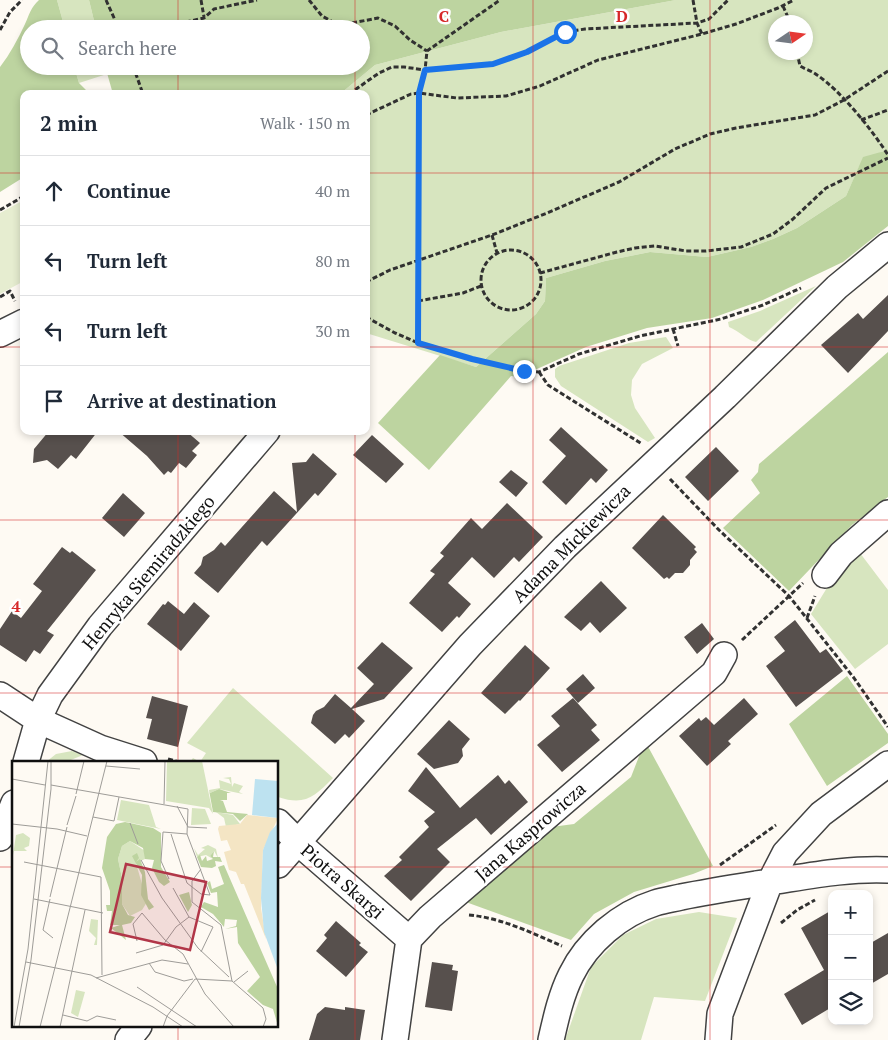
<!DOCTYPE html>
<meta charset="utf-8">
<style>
body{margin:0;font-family:"PT Serif",serif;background:#f2f2f3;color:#1f2937}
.controls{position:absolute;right:15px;bottom:15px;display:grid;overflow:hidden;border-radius:10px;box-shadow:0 2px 8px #0003}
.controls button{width:45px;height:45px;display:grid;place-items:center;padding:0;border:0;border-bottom:1px solid #e0e1e3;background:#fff;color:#1f2937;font:25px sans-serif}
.compass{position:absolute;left:768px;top:15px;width:45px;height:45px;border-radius:50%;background:#fff;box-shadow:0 2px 8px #0003;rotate:77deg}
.stop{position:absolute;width:15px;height:15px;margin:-11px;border:4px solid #1a73e8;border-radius:50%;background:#fff}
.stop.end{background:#1a73e8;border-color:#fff;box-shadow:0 1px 5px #0008}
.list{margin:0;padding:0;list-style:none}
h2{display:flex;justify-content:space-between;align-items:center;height:65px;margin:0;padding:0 20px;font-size:21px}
h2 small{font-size:16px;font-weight:400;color:#747a83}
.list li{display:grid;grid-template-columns:32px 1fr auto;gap:15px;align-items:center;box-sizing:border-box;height:70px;padding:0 20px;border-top:1px solid #e0e1e3}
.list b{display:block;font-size:19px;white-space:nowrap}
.list em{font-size:16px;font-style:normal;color:#747a83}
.icon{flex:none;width:28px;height:28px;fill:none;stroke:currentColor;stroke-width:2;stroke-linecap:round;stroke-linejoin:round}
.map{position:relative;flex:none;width:888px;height:1040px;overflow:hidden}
.search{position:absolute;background:#fff;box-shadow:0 2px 8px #0003;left:20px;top:20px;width:350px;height:55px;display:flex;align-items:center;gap:12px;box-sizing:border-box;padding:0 18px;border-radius:28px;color:#747a83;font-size:19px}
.panel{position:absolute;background:#fff;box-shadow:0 2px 8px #0003;left:20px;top:90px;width:350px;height:345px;border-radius:10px}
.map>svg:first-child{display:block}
.green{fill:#d7e5bf;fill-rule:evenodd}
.forest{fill:#bdd4a0}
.pitch{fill:#e6edd0}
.building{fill:#57504d}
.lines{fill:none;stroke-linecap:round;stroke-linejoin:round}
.minor-casing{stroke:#424242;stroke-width:28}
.path{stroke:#313131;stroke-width:3;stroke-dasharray:5 2.5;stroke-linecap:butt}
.minor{stroke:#fff;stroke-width:25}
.route{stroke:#1a73e8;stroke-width:6}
.grid{fill:none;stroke:#d62828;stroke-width:1;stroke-opacity:0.55}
.labels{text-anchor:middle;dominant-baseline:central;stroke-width:5;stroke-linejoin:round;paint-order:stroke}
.street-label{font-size:18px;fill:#0f0f0f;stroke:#fff}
.inset-road{fill:none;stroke:#9e9c98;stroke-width:1}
.view{fill:#b13648;fill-opacity:0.15;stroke:#b13648;stroke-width:2.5}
.inset-edge{fill:none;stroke:#0f0f0f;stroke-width:2.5}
.grid-label{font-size:16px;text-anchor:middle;font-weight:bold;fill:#d62828;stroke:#fff;stroke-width:5;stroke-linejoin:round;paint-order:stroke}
</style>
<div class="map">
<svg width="888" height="1040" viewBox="0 0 888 1040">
<rect width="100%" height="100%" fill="#fefaf3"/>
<!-- green -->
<path class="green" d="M57,0H89L96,29H65Z
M676,0H888V150L881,152L859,167L846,196L797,228L773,239L751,247L707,257L650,252L605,261L546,278L545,301L536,314L476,367L366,333V94H340L375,65L501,32ZM776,22H806V52H776Z
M74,66H105L107,74L79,83Z
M816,286L756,342C747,340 739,331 729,327L728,322L760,311Z
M666,337L673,348L642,364L632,380L631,395L635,408L655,438L648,442L561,386L555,377V369L559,366L629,343Z
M860,553L888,590V644L855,669L811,614L836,573Z
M233,688L333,778C314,797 305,806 278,797V762H190L193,758L200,762L206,753L187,743Z
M72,751L83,755L66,762H46L56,754Z
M699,912L737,918L705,1001L654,997L641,1040H565L591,967L623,935L656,919Z"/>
<!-- forest -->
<path class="forest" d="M39,0H57L65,29H29V66H74L79,83L89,93L97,92L100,94H24V177L0,192V67C10,54 18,39 25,24C29,15 31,7 39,0Z
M89,0H676L501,32L375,65L340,94H113L105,66H361V29H96Z
M888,150V226L843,262L763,300L712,318L647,328L586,347L519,377L511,376L429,470L378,423L440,355L476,367L536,314L545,301L546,278L605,261L650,252L707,257L751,247L773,239L797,228L846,196L863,157Z
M888,352V497L852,525L789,591L723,528L760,493L751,480L758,472L759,464Z
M847,676L888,734V743L827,786L789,724Z
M645,741L713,866L693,874L634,892L594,914L571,940L463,901L544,828L574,824L631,777Z"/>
<!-- pitch -->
<path class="pitch" d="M24,200V281L0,294V213Z"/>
<!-- building -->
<path class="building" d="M888,295V331L848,373L821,345L858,313L863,319Z
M561,427L608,470L596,483L591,478L566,505L542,482L566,456L549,440Z
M49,431H98L76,459L71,455L58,469L47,460L33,463L34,449Z
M118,431H186L200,443L192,451L197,455L186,468L179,463L171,473L168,471L164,475L147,456Z
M372,435L404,464L386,483L353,455Z
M716,447L739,471L708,501L685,477Z
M313,453L337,474L318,496L315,493L267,546L262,541L218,593L194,573L201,565L203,557L214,550L221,542L225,546L274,491L297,512L292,463L306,462Z
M511,470L528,483L516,497L499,482Z
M123,493L145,513L124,537L102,518Z
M507,503L543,537L519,562L514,557L494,578L472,557L448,583L471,604L459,618L457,616L442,632L409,603L435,574L430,571L444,556L440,553L471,518L482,529Z
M663,515L696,547L694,549L697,552L690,560V565L683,573H675L669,579L667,577L664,579L632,548Z
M62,547L70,553L72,551L96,570L47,631L54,635L40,654L34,650L26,662L0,645V629L12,611L21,618L42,591L33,584Z
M601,581L627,608L600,633L590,622L581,631L564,617Z
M168,601L184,614L194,602L210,616L181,651L147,624L163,604L165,605Z
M795,620L820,653L826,649L843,671L796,707L766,666L785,651L774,637Z
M702,623L714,639L697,654L684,637Z
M382,642L413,668L384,699L352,709L365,721L349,738L345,734L335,744L311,723L313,715L316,711L324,707L335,694L351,708L374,684L357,668Z
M525,645L550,668L520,701L519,700L505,714L481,693Z
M583,674L595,688L578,703L566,689Z
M152,696L188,706L178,747L147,739L152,719L146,718Z
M573,698L597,725L591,730L600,740L562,772L537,745L560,726L551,716Z
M744,698L758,714L728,741L731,744L707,766L679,736L699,718L701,721L706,717L714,725Z
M449,720L470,739L462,749L463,756L458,763L434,769L417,754Z
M426,767L460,808L498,775L505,784L509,780L528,802L491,835L476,818L437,849L450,862L411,901L384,876L402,860L399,857L429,827L424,821L435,812L408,791Z
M832,910V1007L802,1025L784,994L824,970L801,928Z
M336,921L361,943L359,945L368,952L346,977L316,951L327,938L324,935Z
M888,933V974L869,985V944Z
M432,962L453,965L452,970L458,971L452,1011L425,1007Z
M325,1007L345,1010V1007L365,1010L360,1040H309L317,1014Z"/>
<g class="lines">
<defs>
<path id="minor" d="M0,334L24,322
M825,575L841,554L888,513
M0,695L38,720L100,748L144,762
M26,762L38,720L50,695L100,626L267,431
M278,822L303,847L409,939
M0,838L14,803
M278,865L470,645L565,547L725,397L837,287L888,245
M128,1040L139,1026
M395,1040L409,939L430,917L714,673L724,655
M551,1040C556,1018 561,995 571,975C587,942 620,914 655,903C664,900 673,899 681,897C706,892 731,888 756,884C800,878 843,868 888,870
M718,1040L720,1014L770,882L785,853L821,814L888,764"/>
</defs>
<!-- minor casing -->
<use href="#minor" class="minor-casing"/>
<!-- path -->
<path class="path" d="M106,0L119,29
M201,0L204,17
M309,0L322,16L333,22L347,24L378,18L395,26L410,40L427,51
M693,0L697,23L702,34
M783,6L790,22
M134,29L158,28L204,18L214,9L257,0
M0,30L10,12L22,0
M797,52L800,66C805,69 812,71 817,75C841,91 873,131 888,155
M133,66L143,94
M349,94L379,73L392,67H404L425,70L493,64L527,52L565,32L585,29L697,23L709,19L728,0
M366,115L411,94L419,93L457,98L506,96L540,86L598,60L702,34L736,24L778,8L794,0
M861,120L888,110
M0,210L24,196
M492,235L497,253
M481 280a30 30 0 1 1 60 0a30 30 0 1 1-60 0Z
M540,273L617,252L635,248L655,246L686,251H706L741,247L773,234L793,219L826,188L888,158
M366,282L390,270L492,235L547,213L619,182L675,149L710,134L736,128L815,115L844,100L888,71
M0,297L10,291L15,301
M418,301L463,293L481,286
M366,317L395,333L418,343L472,359L524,371L539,372L579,354L640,336L721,319L763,305L801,288
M673,329L678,346
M418,343L419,93L425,70L427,51L500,0
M539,372L548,385L642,444
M670,479L719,530L789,596L854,678L888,727
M807,618L815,596
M742,640L803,583
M168,759L179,762
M720,865L776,825
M469,915C502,918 532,933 562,946
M781,923L797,910L815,900"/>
<!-- minor -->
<use href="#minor" class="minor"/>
</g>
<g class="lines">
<!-- route -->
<path class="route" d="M524,371L472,359L418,343L419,93L425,70L493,64L527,52L565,32"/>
</g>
<!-- grid -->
<path class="grid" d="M178,0V29M355,0V29M533,0V1040M710,0V1040M178,66V94M355,66V94M0,173H24M366,173H888M0,347H24M366,347H888M178,431V762M355,431V1040M0,520H888M0,693H888M0,867H14M278,867H888M178,1026V1040"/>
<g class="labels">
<!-- street labels -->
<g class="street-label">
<text transform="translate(571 543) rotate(-45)">Adama Mickiewicza</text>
<text transform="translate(148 572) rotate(-50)">Henryka Siemiradzkiego</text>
<text transform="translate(530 831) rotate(-41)">Jana Kasprowicza</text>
<text transform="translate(343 881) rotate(41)">Piotra Skargi</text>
</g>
</g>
<!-- overview -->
<g transform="translate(12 761)">
<rect width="266" height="266" fill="#fefaf3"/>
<path d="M155,0H190L201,53L197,47L154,40ZM219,16L220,26L222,22L231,25L227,31L231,33L207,28L198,32L197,29L208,27L207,19L219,23L217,18L211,17ZM109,39L137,44L144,66L149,68L105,59ZM180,47L193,48L199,63L179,64ZM204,51L221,54L228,63L214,66L212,57ZM11,72L18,77L17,85L12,87L15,90H1V94L4,74ZM118,80L133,90V98L124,102L135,141L130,149L118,155L110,143V117L106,98L110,85ZM196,84L204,88L206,97L202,90L198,95L201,98L194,94L185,96L182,87L186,94L193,88L189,87ZM79,158L86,159L85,184H82L84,177L77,170ZM64,229L73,231L66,256L59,252Z" fill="#d7e5bf"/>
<path d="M207,28L219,32H215V39H208L211,40L215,51L236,53L228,60L221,53L201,51L197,29L198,32ZM113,61L141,67L149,72V106L158,121L152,125L147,121L140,107L142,99L133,98L131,87L118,80L110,85L106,98L110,117V143L116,154L123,156L119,162L110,164L114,179L99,167L108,164H98L100,150H95L94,144H98V130L90,107L95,76L104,63ZM202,90L201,96H208L210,101L203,100L204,105L200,107L189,106L185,96L188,94L190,100L194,95L195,100L201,98L198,95ZM125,92L127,97L124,101L128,98L133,111L136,138L142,146L137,149L129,134L130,114L120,95ZM212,104L266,228V265L261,248L251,244L235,230L248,216L226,182L225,166L213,168L224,165L225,159L213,158L212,166L201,153L189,146L192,141L206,146L205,131L199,132L195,122L198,120L200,128L212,123L206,106ZM177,131L180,144L176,151L167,134Z" fill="#bdd4a0"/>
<path d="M235,54L266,57L251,89L249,147L254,178L232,123H229L224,111L217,109L212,91L219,89L215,79L209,80L206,68L207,65L228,63Z" fill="#f4e5c4"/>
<path d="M243,18L266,20V57L240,54ZM266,62H267L266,209L252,171L249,137L251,89L258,71Z" fill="#bde2f0"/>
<path class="inset-road" d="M94,5L128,8M0,18L33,24M39,24L176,48L175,73M64,33L72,0M152,43L153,0M165,45L176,66M81,56L102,60L107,36M118,62L126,83M0,63L45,68L75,75M55,64L64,35M176,66L195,67M159,73L175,122L189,133L198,134L175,73M129,99L150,137L186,187L217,216M12,101L89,116L90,214M189,108L180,120V141L209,164L220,220L251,247L254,258L251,266M157,118L149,100L151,71L175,73M161,127L177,156L201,166L189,191M38,136L55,66M22,138L91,152M38,138L31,169L41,177M125,180L121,163L130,152L153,179L171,193L193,233L222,266M124,192L151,184L164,166L177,156M14,201L79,214L141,246L171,266M137,202L143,211L172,220L181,218M84,217L150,199L176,203M183,218L220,220M222,221L236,210M125,226L185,266M51,254L75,260L85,255L104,259M2,266L16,188L36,0M7,266L19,199L39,28V0M28,266L95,0M48,266L73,149M151,266L155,255L183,218"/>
<path class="view" d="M114,103L194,121L178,189L98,171Z"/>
<rect width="266" height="266" class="inset-edge"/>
</g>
<g class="grid-label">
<text x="444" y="22">C</text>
<text x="622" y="22">D</text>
<text x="16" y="612">4</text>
</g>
</svg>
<div class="controls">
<button>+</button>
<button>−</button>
<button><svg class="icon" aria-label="layers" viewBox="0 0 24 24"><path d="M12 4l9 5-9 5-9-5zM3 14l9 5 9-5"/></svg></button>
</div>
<svg class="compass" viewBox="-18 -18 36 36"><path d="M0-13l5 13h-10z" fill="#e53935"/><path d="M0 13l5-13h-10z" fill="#747a83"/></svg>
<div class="stop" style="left:565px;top:32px"></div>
<div class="stop end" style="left:524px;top:371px"></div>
<div class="search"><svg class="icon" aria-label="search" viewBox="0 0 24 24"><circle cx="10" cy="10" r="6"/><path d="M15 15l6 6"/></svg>Search here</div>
<section class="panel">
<h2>2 min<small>Walk · 150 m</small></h2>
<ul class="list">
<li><svg class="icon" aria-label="ahead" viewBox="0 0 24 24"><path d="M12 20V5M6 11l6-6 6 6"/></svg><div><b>Continue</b></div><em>40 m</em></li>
<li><svg class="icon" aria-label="left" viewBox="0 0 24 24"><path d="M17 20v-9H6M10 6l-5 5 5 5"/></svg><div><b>Turn left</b></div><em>80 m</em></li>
<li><svg class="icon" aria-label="left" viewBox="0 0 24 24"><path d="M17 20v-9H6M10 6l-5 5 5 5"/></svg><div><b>Turn left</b></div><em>30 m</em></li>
<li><svg class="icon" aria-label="arrive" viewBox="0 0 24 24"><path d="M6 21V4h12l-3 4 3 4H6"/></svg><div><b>Arrive at destination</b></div></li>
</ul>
</section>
</div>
